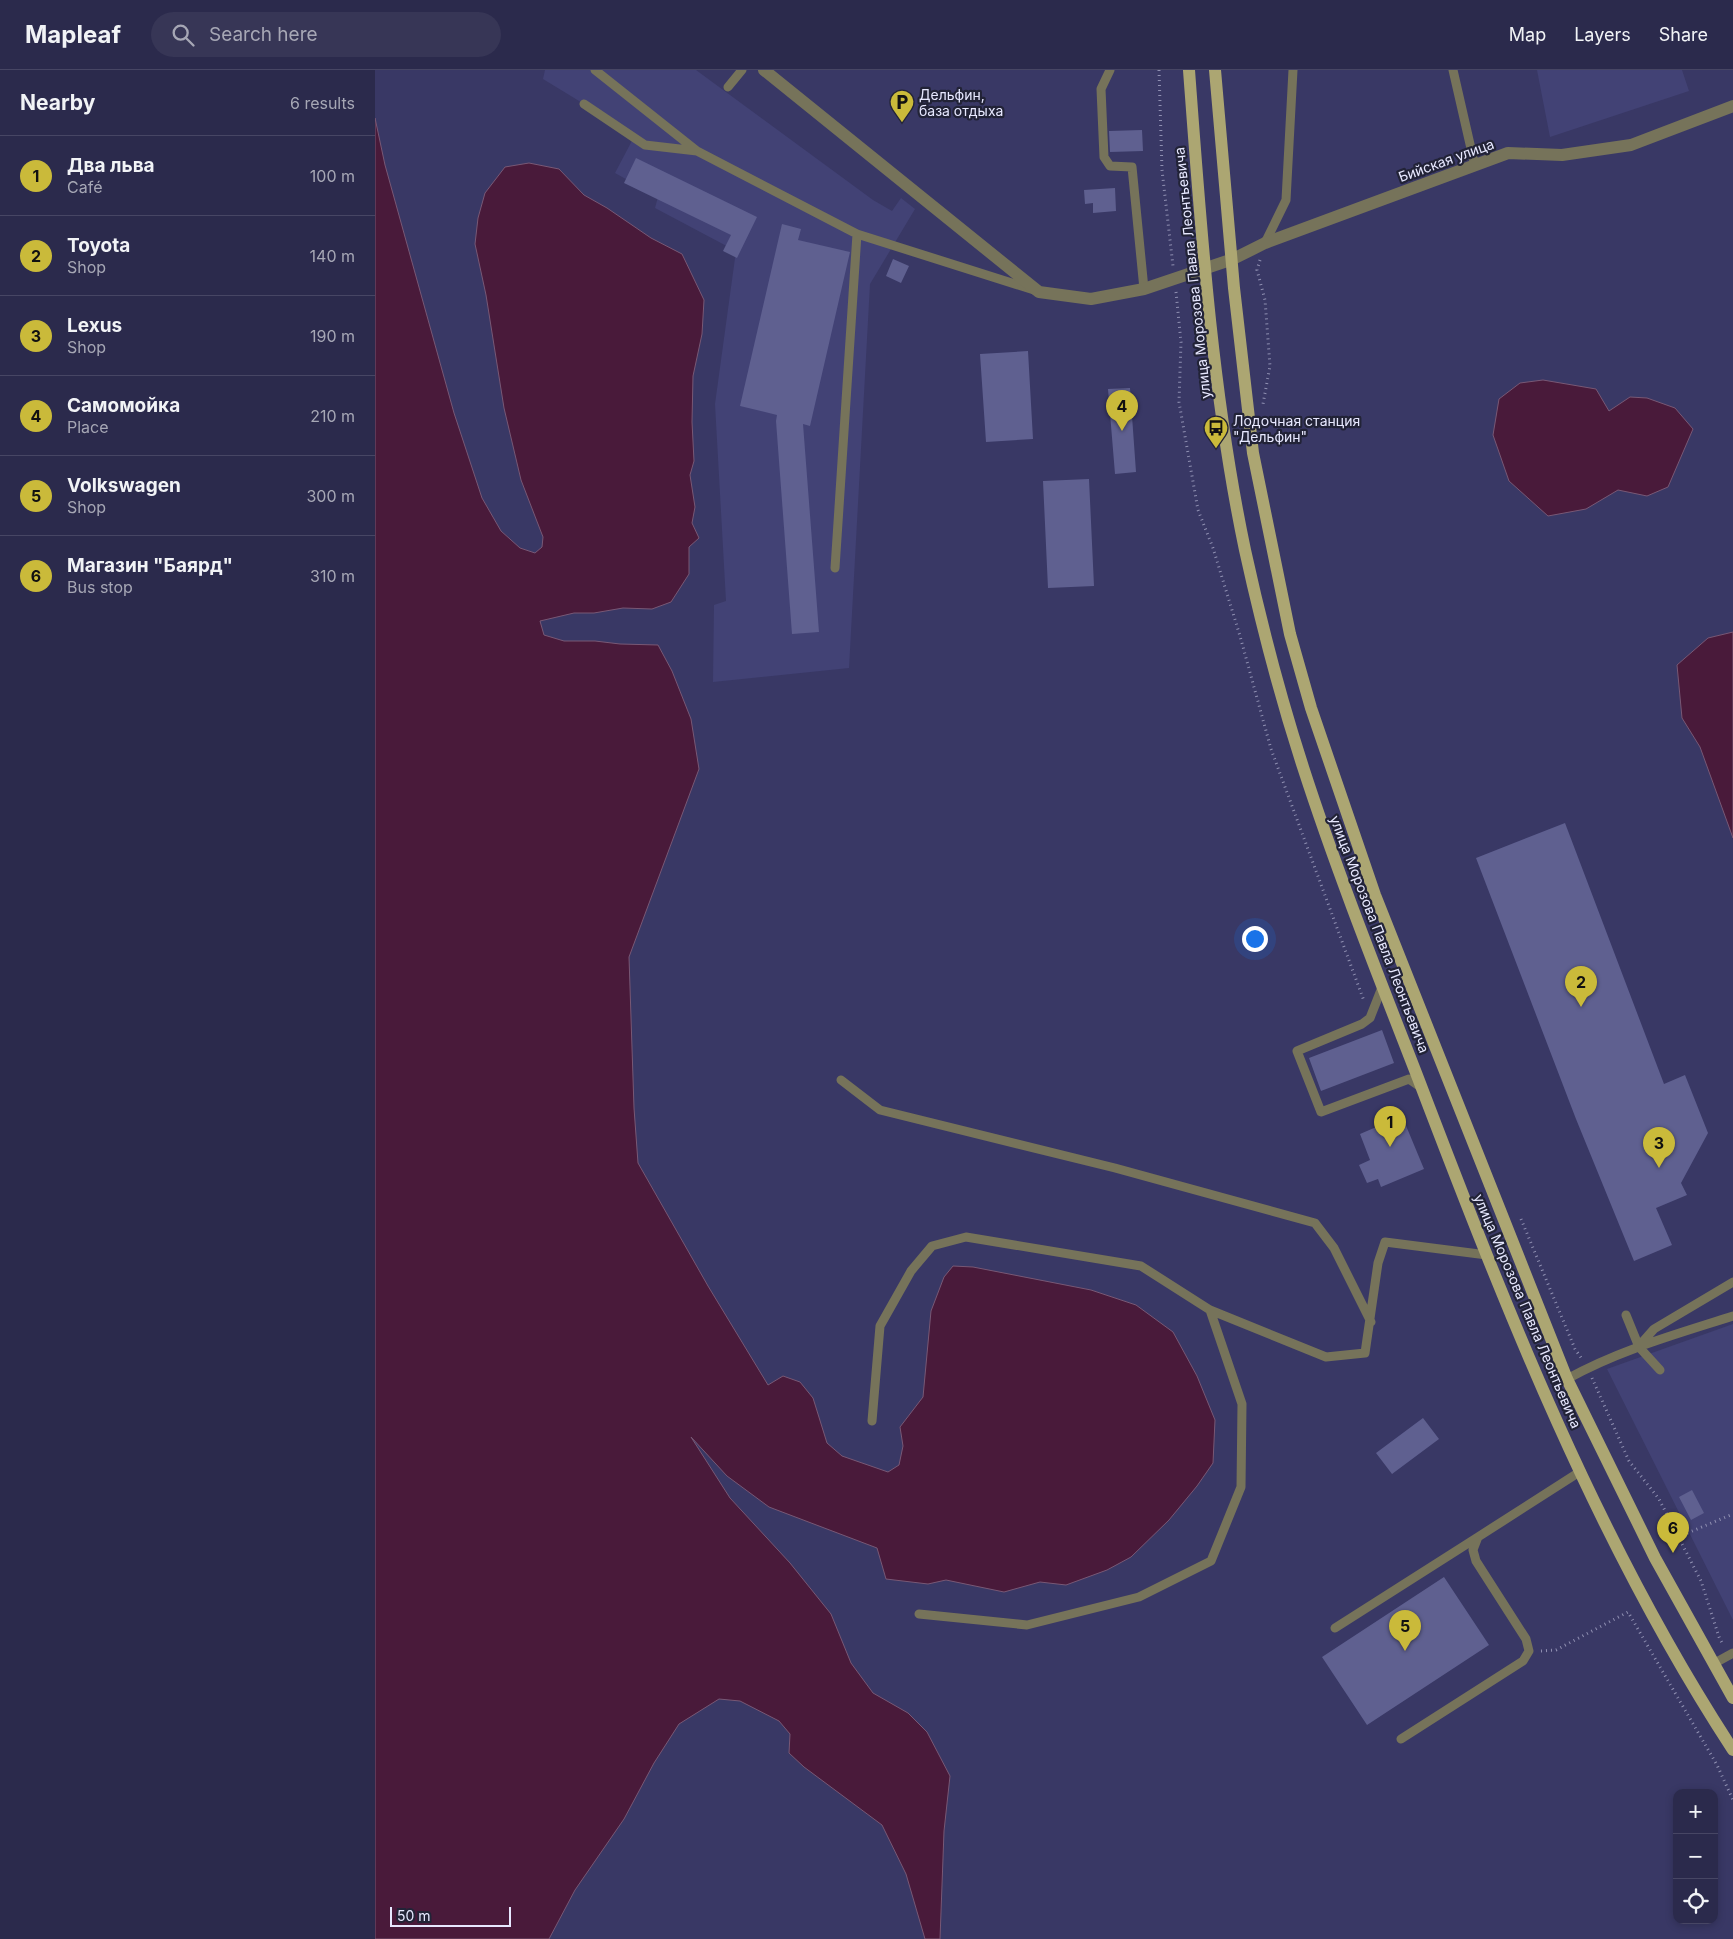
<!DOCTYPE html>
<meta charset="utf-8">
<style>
body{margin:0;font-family:Inter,sans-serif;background:#373656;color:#f1f3f6}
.controls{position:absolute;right:15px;bottom:15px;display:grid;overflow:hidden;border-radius:10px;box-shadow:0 2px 8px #0003}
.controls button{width:45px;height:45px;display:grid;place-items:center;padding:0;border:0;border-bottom:1px solid #474664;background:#2b2a4c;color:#f1f3f6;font:25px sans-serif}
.scale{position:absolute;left:15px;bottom:12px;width:121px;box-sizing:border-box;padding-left:5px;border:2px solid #e7e8ff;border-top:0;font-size:14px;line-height:18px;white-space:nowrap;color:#e7e8ff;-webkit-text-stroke:4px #222337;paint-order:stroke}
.you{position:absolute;left:879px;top:868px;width:18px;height:18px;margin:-12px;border:4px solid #fff;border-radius:50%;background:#1a73e8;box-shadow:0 0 0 8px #1a73e833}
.badge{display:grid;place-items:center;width:32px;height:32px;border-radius:50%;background:#caba3a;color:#111;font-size:16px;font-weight:700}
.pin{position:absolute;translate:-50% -41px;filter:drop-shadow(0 1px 2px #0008)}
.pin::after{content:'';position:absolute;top:26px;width:18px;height:15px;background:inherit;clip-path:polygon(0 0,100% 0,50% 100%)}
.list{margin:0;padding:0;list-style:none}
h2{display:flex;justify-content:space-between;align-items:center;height:65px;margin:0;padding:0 20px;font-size:21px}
h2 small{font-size:16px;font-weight:400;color:#a6a7b5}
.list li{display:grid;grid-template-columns:32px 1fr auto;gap:15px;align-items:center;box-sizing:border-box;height:80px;padding:0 20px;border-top:1px solid #474664}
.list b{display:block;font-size:19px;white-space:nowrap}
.list p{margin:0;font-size:16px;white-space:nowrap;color:#a6a7b5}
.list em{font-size:16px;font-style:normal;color:#a6a7b5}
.icon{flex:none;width:28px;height:28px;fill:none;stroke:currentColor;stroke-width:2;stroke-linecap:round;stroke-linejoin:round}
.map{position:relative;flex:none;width:1358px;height:1869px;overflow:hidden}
header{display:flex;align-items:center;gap:30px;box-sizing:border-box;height:70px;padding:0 25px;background:#2b2a4c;border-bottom:1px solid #474664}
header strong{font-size:24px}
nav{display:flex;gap:28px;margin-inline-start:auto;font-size:18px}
.search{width:350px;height:45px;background:#373656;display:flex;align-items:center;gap:12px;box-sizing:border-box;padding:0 18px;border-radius:28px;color:#a6a7b5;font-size:19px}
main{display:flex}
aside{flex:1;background:#2b2a4c}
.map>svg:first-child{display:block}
.built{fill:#424275}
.water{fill:#491a3a;stroke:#785875}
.building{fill:#5f6090}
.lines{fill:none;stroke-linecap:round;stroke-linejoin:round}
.path{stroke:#9090b2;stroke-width:3;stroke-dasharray:1 4;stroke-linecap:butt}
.lane{stroke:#76735a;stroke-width:9}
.street{stroke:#76735a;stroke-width:12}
.primary{stroke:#aca672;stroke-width:12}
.labels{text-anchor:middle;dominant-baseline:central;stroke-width:4.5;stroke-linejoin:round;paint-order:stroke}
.poi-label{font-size:14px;fill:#e7e8ff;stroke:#222337;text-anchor:start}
.street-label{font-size:14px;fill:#e7e8ff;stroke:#222337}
</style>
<header>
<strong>Mapleaf</strong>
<div class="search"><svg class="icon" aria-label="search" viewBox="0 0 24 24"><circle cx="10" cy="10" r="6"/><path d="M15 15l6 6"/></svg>Search here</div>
<nav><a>Map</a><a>Layers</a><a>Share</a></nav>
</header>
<main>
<aside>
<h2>Nearby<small>6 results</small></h2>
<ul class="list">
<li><span class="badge">1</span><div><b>Два льва</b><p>Café</p></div><em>100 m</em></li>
<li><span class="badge">2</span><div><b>Toyota</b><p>Shop</p></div><em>140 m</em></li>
<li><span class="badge">3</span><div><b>Lexus</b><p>Shop</p></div><em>190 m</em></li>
<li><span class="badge">4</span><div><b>Самомойка</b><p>Place</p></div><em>210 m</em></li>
<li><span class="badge">5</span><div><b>Volkswagen</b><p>Shop</p></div><em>300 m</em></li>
<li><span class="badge">6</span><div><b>Магазин &quot;Баярд&quot;</b><p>Bus stop</p></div><em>310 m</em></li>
</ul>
</aside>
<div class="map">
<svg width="1358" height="1869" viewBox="0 0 1358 1869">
<rect width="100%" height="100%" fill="#393865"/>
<!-- built -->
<path class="built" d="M170,0H321L498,130L517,141L526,128L540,139L495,214L474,598L338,612L339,535L351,531L340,334L361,181L280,138L283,127L240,103L260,65L168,9Z
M1162,0H1307L1314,21L1175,67Z
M1358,1254V1550L1232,1299Z"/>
<!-- water -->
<path class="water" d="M0,48L10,95L79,343L107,428L126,461L145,478L160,483L167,477L168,467L146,410L129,338L111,225L100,174L103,148L110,123L130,97L154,93L184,99L209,125L232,138L276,168L307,184L329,230L327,264L318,306L317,352L319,391L315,405L320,437L317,453L324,468L314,477V504L296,532L277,539L248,538L219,543H199L165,551L169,565L189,571H220L245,574L283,575L297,601L316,649L324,699L254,887L259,1038L263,1093L333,1216L393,1315L408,1306L425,1312L438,1328L452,1373L467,1386L513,1402L524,1395L528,1376L525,1357L548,1327L556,1241L569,1207L578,1196L598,1197L716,1220L761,1235L798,1262L822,1306L840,1350L838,1393L822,1416L794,1450L756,1487L732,1500L691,1515L665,1512L629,1522L571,1510L553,1514L511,1509L502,1478L394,1437L352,1406L316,1367L355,1428L415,1493L456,1544L476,1593L498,1623L533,1643L552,1662L575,1706L569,1761L565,1869H550L531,1804L507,1755L429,1697L414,1683L415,1664L404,1651L365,1631L344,1629L304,1654L279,1693L249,1749L200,1820L174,1869H0Z
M1168,310L1221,319L1234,341L1255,327L1272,328L1300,338L1318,359L1293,417L1272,426L1243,420L1211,439L1173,446L1134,411L1118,365L1124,329L1145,313Z
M1358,562V768L1325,677L1307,648L1302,595L1333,568Z"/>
<!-- building -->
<path class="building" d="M767,60L768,81L735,82L734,61Z
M261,88L382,147L362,188L348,181L356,165L249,113Z
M740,118L741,141L718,143V133L710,134L709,120Z
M407,154L426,159L423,170L475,182L435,356L428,354L444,562L417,564L401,351L402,345L365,336Z
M518,189L534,196L526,213L511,206Z
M653,281L658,369L611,372L605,284Z
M755,318L761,402L740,404L733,319Z
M714,409L719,516L673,518L668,411Z
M1190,753L1289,1014L1310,1005L1333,1063L1306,1113L1312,1125L1281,1138L1297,1175L1259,1191L1201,1049L1101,788Z
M1007,960L1019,993L946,1021L934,988Z
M1027,1046L1049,1099L1006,1117L1003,1109L992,1113L984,1095L995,1090L985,1064Z
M1048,1348L1064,1369L1017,1404L1001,1383Z
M1317,1420L1329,1443L1316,1450L1304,1427Z
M1069,1507L1114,1575L992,1655L947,1587Z"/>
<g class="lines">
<!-- path -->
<path class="path" d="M784,0L787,100L798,196
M885,190L882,200L890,230L895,296L888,334
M801,222L806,272L804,332L823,440L838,478L865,566L896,679L989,931
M1146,1149L1200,1279L1207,1289
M1217,1308L1254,1391L1284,1429L1326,1511L1344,1567L1348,1575
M1303,1467L1358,1444
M1166,1581L1181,1580L1253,1542L1342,1695L1358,1730"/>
<!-- lane -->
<path class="lane" d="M220,0L322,81L482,164
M735,0L726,19L729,87L735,96L757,97L769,219
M1078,0L1100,96
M353,17L367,0
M209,34L270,75L322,81
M890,173L911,130L918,0
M460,498L482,164L659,220
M1008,915L995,948L987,954L922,981L946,1042L1034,1009L1047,1018
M466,1010L505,1040L740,1098L940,1153L959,1178L996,1252
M1251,1245L1264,1277L1285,1300
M1264,1276L1279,1259L1358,1212
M1192,1309C1244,1280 1302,1264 1358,1246
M497,1351L505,1256L536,1201L557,1176L591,1167L766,1196L835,1240L951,1287L990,1283L1003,1193L1010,1172L1112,1185
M544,1544L652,1555L764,1527L836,1491L866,1417L867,1334L835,1240
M960,1558L1103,1467
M1338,1594L1358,1583
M1026,1669L1148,1591L1154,1581L1151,1569L1101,1491L1098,1480L1103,1467L1206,1401"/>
<!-- street -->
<path class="street" d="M389,0L664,222L716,229L769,219L858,189L890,173L1133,83L1187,85L1256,75L1358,36"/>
<!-- primary -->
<path class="primary" d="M814,0C826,161 837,323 870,480C886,553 905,626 928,697C962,802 1003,905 1043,1008C1131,1239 1222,1472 1358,1680
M840,0L859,218L878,383L915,564L936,638L1000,825L1192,1309L1280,1488L1358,1628"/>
</g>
<!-- icons -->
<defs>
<symbol id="parking-pin" viewBox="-11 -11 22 30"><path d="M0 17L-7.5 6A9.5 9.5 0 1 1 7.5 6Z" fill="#caba3a" stroke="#222337"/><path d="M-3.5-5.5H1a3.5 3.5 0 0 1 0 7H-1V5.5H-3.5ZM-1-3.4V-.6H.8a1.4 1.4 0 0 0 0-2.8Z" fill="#111"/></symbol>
<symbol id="bus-pin" viewBox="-11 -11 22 30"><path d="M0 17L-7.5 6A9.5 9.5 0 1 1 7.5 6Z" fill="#caba3a" stroke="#222337"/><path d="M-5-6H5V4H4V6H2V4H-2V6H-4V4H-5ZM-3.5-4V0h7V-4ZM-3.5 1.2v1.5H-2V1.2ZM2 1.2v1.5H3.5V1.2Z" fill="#111"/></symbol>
</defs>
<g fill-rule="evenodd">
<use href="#parking-pin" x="513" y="18" width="28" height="38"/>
<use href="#bus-pin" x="827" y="344" width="28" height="38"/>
</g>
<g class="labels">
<!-- poi labels -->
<g class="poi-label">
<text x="544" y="24">Дельфин,<tspan x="544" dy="16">база отдыха</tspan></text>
<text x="858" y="350">Лодочная станция<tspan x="858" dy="16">"Дельфин"</tspan></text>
</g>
<!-- street labels -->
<g class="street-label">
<text transform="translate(1071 90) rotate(-20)">Бийская улица</text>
<text transform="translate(817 203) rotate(-96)">улица Морозова Павла Леонтьевича</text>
<text transform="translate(1005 864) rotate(69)">улица Морозова Павла Леонтьевича</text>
<text transform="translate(1153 1241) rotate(67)">улица Морозова Павла Леонтьевича</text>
</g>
</g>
</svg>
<div class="controls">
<button>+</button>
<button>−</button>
<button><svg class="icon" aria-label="locate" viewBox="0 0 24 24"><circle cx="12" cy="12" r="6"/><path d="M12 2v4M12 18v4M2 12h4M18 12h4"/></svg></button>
</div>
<div class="scale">50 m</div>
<div class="you"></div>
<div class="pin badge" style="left:1015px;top:1077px">1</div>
<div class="pin badge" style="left:1206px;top:937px">2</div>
<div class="pin badge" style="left:1284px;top:1098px">3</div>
<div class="pin badge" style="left:747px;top:361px">4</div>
<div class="pin badge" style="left:1030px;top:1581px">5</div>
<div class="pin badge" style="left:1298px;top:1483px">6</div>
</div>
</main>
